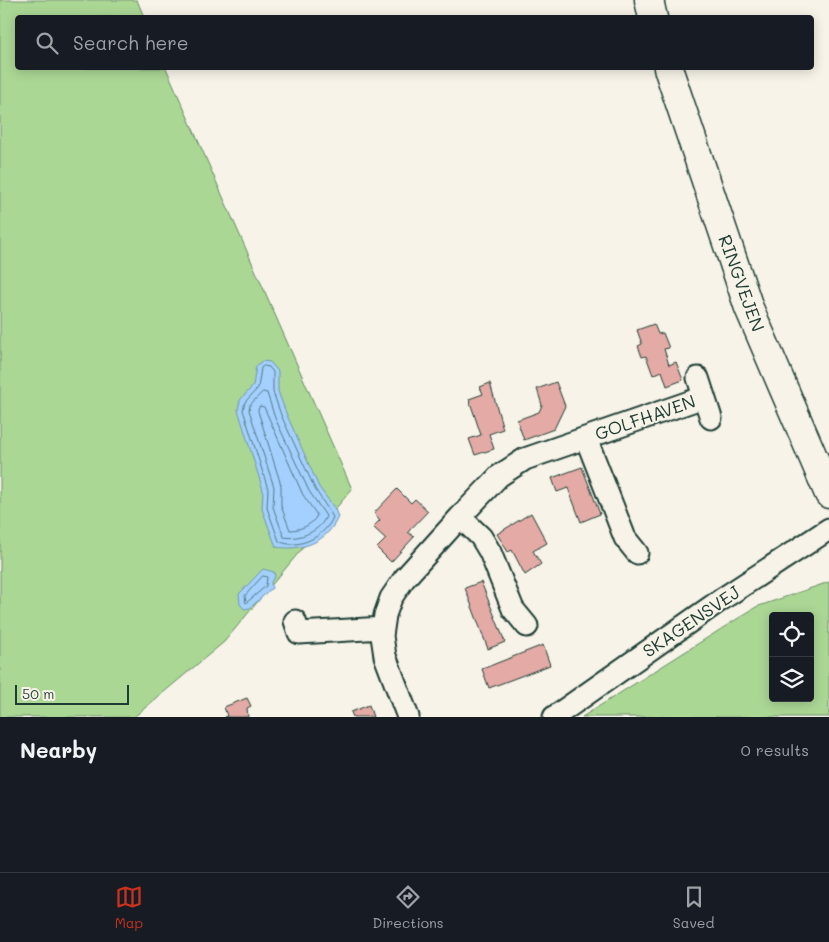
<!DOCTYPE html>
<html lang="en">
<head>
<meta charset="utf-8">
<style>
	body { margin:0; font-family:Mali,sans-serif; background:#20242c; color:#f1f3f6 }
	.controls { position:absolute; right:15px; bottom:15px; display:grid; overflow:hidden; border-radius:5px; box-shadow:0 2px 12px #0003 }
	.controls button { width:45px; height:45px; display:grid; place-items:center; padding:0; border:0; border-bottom:1px solid #363941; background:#171b24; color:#f1f3f6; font:25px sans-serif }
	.scale { position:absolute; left:15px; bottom:12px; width:114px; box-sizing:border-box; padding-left:5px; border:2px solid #1f3d34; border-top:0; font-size:14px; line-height:18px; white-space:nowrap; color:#1f3d34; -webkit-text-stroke:4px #f7f3e8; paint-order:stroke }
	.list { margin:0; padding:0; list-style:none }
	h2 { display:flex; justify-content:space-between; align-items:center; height:65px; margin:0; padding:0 20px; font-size:21px }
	h2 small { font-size:16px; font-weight:400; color:#9ea1a6 }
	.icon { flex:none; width:28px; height:28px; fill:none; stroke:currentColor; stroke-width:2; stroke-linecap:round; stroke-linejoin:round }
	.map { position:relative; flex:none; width:829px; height:717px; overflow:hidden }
	.search { position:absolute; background:#171b24; box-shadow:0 2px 12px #0003; left:15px; right:15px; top:15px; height:55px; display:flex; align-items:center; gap:12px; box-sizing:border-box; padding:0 18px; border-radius:5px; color:#9ea1a6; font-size:19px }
	.sheet { height:155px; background:#171b24 }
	nav { display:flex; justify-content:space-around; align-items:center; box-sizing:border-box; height:70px; border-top:1px solid #363941; background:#171b24; font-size:14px; color:#9ea1a6 }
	nav a { display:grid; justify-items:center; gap:2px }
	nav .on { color:#c8321e }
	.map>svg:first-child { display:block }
</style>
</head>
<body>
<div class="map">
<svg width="829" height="717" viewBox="0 0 829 717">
	<rect width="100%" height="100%" fill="#f7f3e8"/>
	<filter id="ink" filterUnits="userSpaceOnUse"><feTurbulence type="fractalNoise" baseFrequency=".02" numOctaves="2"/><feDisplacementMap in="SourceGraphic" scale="10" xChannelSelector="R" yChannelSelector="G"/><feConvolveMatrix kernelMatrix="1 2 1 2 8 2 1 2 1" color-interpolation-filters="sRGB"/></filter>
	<g filter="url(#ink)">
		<path fill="#abd795" stroke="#658a64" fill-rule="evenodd" d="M0,0h137l7,17 -126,1v50h148l186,421 -128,153 -90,75h-134z
			M829,582v135h-247l174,-110zM773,616h37v82h-37z"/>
		<path fill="#a3d0fe" stroke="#6e95ad" d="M262,361l8,1 8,9v20l8,22 33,74 16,22 3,8c-11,26 -37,34 -62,30l-14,-38 1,-19 -25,-80 2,-10 13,-14 3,-20z
			M263,569l11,3 1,4 -4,6 1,6 -22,20 -6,1 -4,-5 -1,-10z"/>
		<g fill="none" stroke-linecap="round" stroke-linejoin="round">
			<path stroke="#547885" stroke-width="1" d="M264,366l5,1 4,5v20l8,23 34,74 18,28c-7,19 -36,34 -54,24l-12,-33 1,-19 -25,-79 2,-8 13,-14 3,-20z
				M263,392l4,1 8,25 34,73 17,25c-5,15 -27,24 -42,21l-11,-30 1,-20 -25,-77 1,-5z
				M260,406l4,1 39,88 14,20c-4,10 -17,15 -27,15l-9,-24v-21l-23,-74z
				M263,576l4,1 -1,9 -20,17 -1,-7z"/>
		</g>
		<path fill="#e4aaa6" stroke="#1f3d34" d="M654,324l4,10 5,-1 6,15 -5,1 5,16 7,-3 7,18 -16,6 -5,-15 -9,4 -7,-19 -4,1 -4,-11 4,-2 -5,-14z
			M556,382l9,24 -11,23 -30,11 -7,-20 22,-8 3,-7 -5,-16z
			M490,383l13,46 -14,5 5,15 -19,6 -6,-16 12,-4 -12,-36 14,-5 -3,-7z
			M582,467l18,47 -19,8 -13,-34 -11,4 -5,-14z
			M397,489l14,14 4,-4 13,12 -20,21 6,5 -23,25 -14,-14 9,-9 -13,-12 7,-7 -6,-7z
			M531,513l16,30 -14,8 8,13 -16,11 -13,-25 -4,2 -11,-18z
			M481,582l24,60 -17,7 -23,-61z
			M543,645l7,20 -61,23 -7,-19z
			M247,698l4,8 -4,2 1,9h-23l2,-1 -3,-9z
			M369,705l4,12h-20l-2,-5z"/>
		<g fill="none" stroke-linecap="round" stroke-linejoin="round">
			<g stroke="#1f3d34" stroke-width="25">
				<path id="minor" d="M698,378l13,40
					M586,438l39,100 12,15
					M460,517l21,20 9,15 23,57 14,17
					M295,621l4,12 84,-5
					M408,717l-23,-61 -3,-20 3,-21 6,-17 13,-19 56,-62 39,-41 26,-17 179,-62
					M554,717l168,-118 107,-70"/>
			</g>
			<g stroke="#1f3d34" stroke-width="31">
				<path id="major" d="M649,0l4,18
					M668,68l81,240 80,186"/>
			</g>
			<use href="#minor" stroke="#f7f3e8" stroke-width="21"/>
			<use href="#major" stroke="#f7f3e8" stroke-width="28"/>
		</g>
	</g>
	<g text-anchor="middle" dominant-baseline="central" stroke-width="4" stroke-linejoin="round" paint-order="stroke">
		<g font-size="18" fill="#1f3d34" stroke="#f7f3e8">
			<text transform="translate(742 283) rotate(70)">RINGVEJEN</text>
			<text transform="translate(645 417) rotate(-19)">GOLFHAVEN</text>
			<text transform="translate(691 621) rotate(-34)">SKAGENSVEJ</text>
		</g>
	</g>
</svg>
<div class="controls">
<button><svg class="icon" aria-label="locate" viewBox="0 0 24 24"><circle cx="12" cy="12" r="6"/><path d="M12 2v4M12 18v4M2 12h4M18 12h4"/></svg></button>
<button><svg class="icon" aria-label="layers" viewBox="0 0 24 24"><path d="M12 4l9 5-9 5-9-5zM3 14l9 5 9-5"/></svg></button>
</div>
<div class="scale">50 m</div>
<div class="search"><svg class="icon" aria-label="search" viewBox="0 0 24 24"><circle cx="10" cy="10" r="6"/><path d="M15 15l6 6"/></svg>Search here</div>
</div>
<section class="sheet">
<h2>Nearby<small>0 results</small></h2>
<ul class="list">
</ul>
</section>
<nav>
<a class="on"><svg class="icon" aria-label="map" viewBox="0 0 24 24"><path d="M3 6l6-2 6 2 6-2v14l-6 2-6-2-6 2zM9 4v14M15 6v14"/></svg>Map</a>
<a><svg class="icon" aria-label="directions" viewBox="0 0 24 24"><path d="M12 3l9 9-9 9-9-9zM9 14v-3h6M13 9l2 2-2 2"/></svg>Directions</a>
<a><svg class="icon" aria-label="saved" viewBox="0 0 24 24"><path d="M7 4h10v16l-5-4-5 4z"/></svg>Saved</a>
</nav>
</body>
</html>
